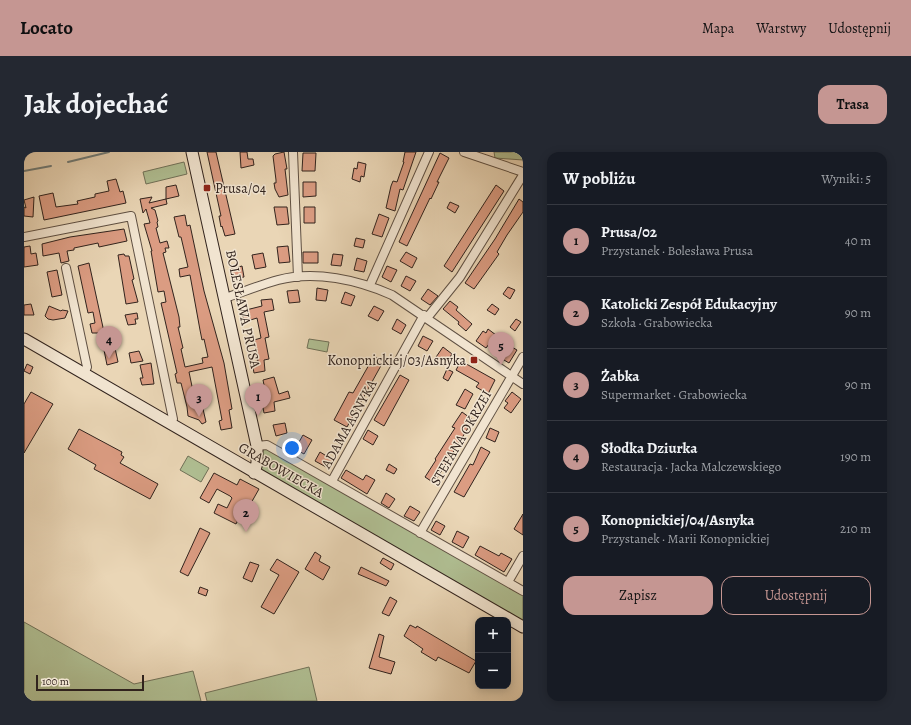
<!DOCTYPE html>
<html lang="pl">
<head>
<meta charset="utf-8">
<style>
	body { margin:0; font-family:Alegreya,serif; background:#242831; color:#f1f3f6 }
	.controls { position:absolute; right:12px; bottom:12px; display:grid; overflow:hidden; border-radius:8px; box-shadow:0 2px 10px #0003 }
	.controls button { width:36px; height:36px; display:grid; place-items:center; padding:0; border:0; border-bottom:1px solid #363941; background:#171b24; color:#f1f3f6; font:20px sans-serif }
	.scale { position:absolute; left:12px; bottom:10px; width:108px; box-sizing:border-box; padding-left:4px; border:2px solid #31231d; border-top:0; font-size:11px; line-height:14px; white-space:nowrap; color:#31231d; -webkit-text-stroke:3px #f1e4d0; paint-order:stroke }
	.you { position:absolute; left:268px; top:296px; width:14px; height:14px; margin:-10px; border:3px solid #fff; border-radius:50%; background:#1a73e8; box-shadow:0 0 0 6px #1a73e833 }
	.badge { display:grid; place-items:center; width:26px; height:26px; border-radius:50%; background:#c59692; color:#111; font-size:13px; font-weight:700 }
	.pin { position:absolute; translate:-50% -33px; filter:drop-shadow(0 1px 2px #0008) }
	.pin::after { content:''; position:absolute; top:21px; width:14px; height:12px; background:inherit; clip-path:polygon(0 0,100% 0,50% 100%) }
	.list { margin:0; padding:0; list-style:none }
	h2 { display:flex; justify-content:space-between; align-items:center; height:52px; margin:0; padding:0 16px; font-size:17px }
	h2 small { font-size:13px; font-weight:400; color:#9ea1a6 }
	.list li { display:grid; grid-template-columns:26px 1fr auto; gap:12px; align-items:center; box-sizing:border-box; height:72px; padding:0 16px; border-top:1px solid #363941 }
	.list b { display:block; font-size:15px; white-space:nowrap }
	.list p { margin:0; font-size:13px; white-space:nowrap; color:#9ea1a6 }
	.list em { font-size:13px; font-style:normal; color:#9ea1a6 }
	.actions { display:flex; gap:8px; padding:12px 16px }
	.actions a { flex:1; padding:9px 0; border:1px solid #c59692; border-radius:12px; text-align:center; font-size:14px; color:#c59692 }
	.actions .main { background:#c59692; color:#111 }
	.map { position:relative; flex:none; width:499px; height:549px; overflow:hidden; border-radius:12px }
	header { display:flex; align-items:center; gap:24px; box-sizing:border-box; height:56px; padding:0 20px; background:#c59692; color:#111 }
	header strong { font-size:19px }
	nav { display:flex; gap:22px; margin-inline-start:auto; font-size:14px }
	.intro { display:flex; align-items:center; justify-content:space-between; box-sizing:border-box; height:96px; padding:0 24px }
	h1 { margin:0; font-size:28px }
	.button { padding:10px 18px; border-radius:12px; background:#c59692; color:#111; font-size:14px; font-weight:700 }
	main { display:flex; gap:24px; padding:0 24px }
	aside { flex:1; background:#171b24; border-radius:12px; box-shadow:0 2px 10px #0003 }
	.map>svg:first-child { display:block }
</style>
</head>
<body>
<header>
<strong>Locato</strong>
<nav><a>Mapa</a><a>Warstwy</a><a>Udostępnij</a></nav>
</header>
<div class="intro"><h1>Jak dojechać</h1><a class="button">Trasa</a></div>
<main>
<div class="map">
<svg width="499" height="549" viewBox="0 0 499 549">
	<rect width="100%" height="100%" fill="#ead6b6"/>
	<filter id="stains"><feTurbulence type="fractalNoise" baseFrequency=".005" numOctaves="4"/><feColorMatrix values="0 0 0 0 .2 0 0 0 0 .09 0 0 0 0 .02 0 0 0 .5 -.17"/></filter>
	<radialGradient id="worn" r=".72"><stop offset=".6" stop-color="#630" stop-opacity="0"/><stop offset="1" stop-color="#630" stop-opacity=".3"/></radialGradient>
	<path fill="#b0bf93" stroke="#707158" d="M470,0h29v8l-28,-2z
		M160,10l3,12 -41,10 -3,-12z
		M285,187l20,3 -2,10 -20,-4z
		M243,293l256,146v36l-269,-154 3,-27z
		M164,304l21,12 -8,14 -21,-12z
		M0,470l110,62 59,-13 8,30h-177z
		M285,515l8,34h-110l-2,-8z"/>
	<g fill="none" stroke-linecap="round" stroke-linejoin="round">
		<path stroke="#707c79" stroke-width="2" d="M44,10l41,-10
			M0,19l27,-5"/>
	</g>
	<path fill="#db9c82" stroke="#31231d" d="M183,0h9l19,82 -10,2 -3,-10 -1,1 -2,-11h2z
		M216,0h7l1,7h5l1,6 -13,3z
		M260,0l3,17h-2l3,26 -9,2 -4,-8 -1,-6h2v-3l-3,-24 2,-2z
		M381,0h11l-13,38 -3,-1 -5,22 -9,-3 5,-22 2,-5 4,1 7,-20h-1z
		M279,1h13l-1,18h-13z
		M416,1l9,5 -12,24h2l-8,17 -1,-1 -23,48 -8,-4z
		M334,10l8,2 -2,13 -3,-1 -1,6 -8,-3 2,-11 3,1z
		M92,27l4,13 3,-1 3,12 -82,17 -5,-24 14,-3 3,14 22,-3 -1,-3 18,-4v-3l14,-3 -2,-10z
		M279,30h13v14l-13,1z
		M152,33l3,11 -13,3 1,5 -16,4 4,2 3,11 -1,1 1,5 -2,1 4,15 7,-2 2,7h-4l1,4 -3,1 16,64 1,10h-2l5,21 -2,1 4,18 18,-4 -1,-5 6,-1 -4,-18 -2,1 -2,-10 -10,-55 -10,2 -1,-8 9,-2 -7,-30h-2l-5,-20 11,-2 2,11 3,-1 14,66 20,72 8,46 -3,1 3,18 -11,2 -2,-9 3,-1 -10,-53 -23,5 5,24h2l2,11 5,2 3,13 -4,2 -3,-4 -11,-4 -1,-9 -6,-24h-4l-2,-9 2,-1 -16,-70 5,-1 -2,-11 -6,1 -7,-41h1l-8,-27 6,-1 -4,-14 -3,4 -3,-14 12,-2 -3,6 17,-4v-12z
		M472,33l8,6 -52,81 -8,-6z
		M10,45l-1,20 -9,-1v-9l2,1 -2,-8z
		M495,47l4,3v10l-16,23 -10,17 2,2 -25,35 -9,-6 30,-44z
		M426,50l9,4 -4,7 -8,-5z
		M250,55h13l2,17 -12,1z
		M280,55h11v16h-11z
		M355,62l10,4 -7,19 -10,-3z
		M100,77l3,12 -28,6 -1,-4 -24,5v2l-7,1 2,10 -8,2 -2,-10 -16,3 -1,-12 28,-7z
		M332,86l9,2 -2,8 -9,-2z
		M6,94l1,8 5,-1 2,12 -14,2v-20z
		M264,94l2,16 -11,1 -2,-16z
		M279,100h15v11h-15z
		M382,100l11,6 -5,10 -12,-7z
		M239,101l3,14 -11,2 -3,-14z
		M100,102l1,2h4l5,23 -2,1 6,22 -12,2 -8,-49z
		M309,102l10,1 -2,11 -10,-1z
		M333,106l10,3 -3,11 -10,-2z
		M65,111l15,69 -5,1h-7l-2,-9 5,-1 -2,-11 -5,1 -10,-47z
		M218,114l2,11 -11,2 -2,-10z
		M363,114l10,4 -6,12 -9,-5z
		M33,118l5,25 -10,2 -5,-25z
		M382,124l10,5 -6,10 -9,-5z
		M484,135l7,3 -5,9 -7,-5z
		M293,136l11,2 -2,11 -10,-1z
		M404,137l10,7 -8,9 -9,-6z
		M274,138l2,12 -11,1 -2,-12z
		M321,140l10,4 -4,10 -10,-3z
		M248,147l2,11 -10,2 5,25 -4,1 4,21 -5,1 1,11 -11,2 -2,-11 6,-1 -4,-21 7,-2 -4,-20 -13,4 -2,-11 20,-5 -1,-6z
		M426,149l8,6 -2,3 16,14 -6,7 -8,-7 1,-2 -16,-13z
		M7,152l3,11h-10v-10z
		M468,152l7,5 -4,6 -8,-5z
		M25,154l12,5 1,-1 6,1 -3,7 -12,2 -5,-1 -3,-3z
		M350,154l10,5 -6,10 -10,-5z
		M113,161l1,6h-3l1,5 -8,1 -3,-10z
		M373,167l9,6 -5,9 -9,-5z
		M492,167l5,3 -6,9 -5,-4z
		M464,177l8,6 -10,13 -10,-7 7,-10 3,2z
		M399,184l10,5 -6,10 -9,-5z
		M92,185l2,10 -3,1 3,14 -11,3 -5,-25z
		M481,194l3,2 2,-2 7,4 -8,13 -10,-6z
		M419,195l9,7 -8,12 -10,-6z
		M115,199l4,10 -12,2 -2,-10z
		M350,204l9,6 -36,65 -13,-7 15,-28 4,1z
		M437,209l34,19 -7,14 -12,-7 3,-4 -23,-13z
		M127,211l3,21 -12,1 -2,-7h3l-3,-13z
		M3,212l6,3 -3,7 -6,-3z
		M423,217l6,3 -5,9 -5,-3z
		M376,223l9,5 -25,46 -10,-6z
		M250,225l5,17 9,-3 2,7 -16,4 1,9 -11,2 -5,-26 5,-2 -1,-5z
		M441,237l8,5 -8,15 -9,-4z
		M7,240l22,12 -29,49v-49z
		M488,240l9,7 -10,14 -7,-5 4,-5 -3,-2z
		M438,260l11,8 -39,63 -9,-6 11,-17 -1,-1 20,-31 -3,-1z
		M261,271l2,10 -11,3 -3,-11z
		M466,276l9,4 -4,10 -9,-4z
		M55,277l43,23 -1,3 3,2 -4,6 38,21 -8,15 -56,-30 2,-4 -28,-16z
		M344,278l10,6 -5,9 -10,-6z
		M279,283l9,5 -8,14 -9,-5z
		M457,295l9,5 -26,45 -10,-5 16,-28 3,1z
		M296,300l13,8 -5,8 -13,-7z
		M365,312l8,5 -3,5 -8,-4z
		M322,318l17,10 3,-5 9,5 -8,14 -26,-16z
		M190,321l23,12 3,-6 19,10 -13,23 -3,-2 -7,14 -22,-11 4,-9 9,4 5,-10 -2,-2 -13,-7 -8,14 -9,-5z
		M362,341l9,6 -6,9 -8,-5z
		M386,354l10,6 -6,9 -10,-5z
		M499,362v21l-9,-6z
		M412,369l9,5 -5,9 -9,-5z
		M176,376l10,5 -22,43 -8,-4z
		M433,379l12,6 -6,11 -11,-6z
		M456,394l19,10 2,-3 11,6 -8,13 -29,-17z
		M291,400l6,4 -2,5 11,6 -7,13 -18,-11z
		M359,406l11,6 -3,6 -11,-7z
		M253,407l22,13 -25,42 -13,-7 18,-32 -9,-5z
		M226,410l9,3 -7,17 -9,-4z
		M337,415l28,14 -3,5 -28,-12z
		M176,435l8,3 -2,6 -8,-3z
		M366,445l7,4 -8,15 -7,-3z
		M386,473l6,3 1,-2 59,35 -7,12 -31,-16 -2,4 -15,-9 2,-3 -19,-13z
		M355,482l5,2 -5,21 16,5 -4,12 -22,-6z"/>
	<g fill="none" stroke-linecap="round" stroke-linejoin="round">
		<g stroke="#5f5043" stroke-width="10">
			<path id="street" d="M269,0l5,125
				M440,0l59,20
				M0,85l107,-21 42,203 -3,5
				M42,116l21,99 -3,7
				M346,133l59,-133
				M201,146c18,-6 35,-13 53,-18 37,-10 80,0 114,15l131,89
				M403,166l33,-41 63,-102
				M233,294l10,-1 256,146
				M308,329l92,-166
				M396,381l103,-176
				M484,430l15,-26"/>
		</g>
		<g stroke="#31231d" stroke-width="13">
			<path id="secondary" d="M168,0l65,294v17l-3,10
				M0,187l499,288"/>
		</g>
		<use href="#street" stroke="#f1e4d0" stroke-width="8"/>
		<use href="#secondary" stroke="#f1e4d0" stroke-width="11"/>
	</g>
	<g fill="#8f2418" stroke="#f1e4d0" stroke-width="1.5">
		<rect x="179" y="32" width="8" height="8" rx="2"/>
		<rect x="446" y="204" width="8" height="8" rx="2"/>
	</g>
	<g text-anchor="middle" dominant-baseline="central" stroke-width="3" stroke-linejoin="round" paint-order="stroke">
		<g font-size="14" fill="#31231d" stroke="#f1e4d0" text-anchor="start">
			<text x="191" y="36">Prusa/04</text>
			<text x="442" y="208" text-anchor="end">Konopnickiej/03/Asnyka</text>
		</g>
		<g font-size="14" fill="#31231d" stroke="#f1e4d0">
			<text transform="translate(219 157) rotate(78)">BOLESŁAWA PRUSA</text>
			<text transform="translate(325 272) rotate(-61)">ADAMA ASNYKA</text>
			<text transform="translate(437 286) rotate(-60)">STEFANA OKRZEI</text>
			<text transform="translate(257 318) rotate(30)">GRABOWIECKA</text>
		</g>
	</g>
	<rect width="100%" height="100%" filter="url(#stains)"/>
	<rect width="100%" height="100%" fill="url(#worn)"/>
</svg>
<div class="controls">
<button>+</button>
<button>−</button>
</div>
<div class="scale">100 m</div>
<div class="you"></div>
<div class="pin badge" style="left:234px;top:264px">1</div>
<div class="pin badge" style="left:222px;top:380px">2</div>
<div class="pin badge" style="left:175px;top:265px">3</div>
<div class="pin badge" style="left:85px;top:207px">4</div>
<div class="pin badge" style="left:477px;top:213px">5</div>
</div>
<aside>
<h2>W pobliżu<small>Wyniki: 5</small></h2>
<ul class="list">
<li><span class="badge">1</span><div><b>Prusa/02</b><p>Przystanek · Bolesława Prusa</p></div><em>40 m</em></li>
<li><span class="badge">2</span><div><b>Katolicki Zespół Edukacyjny</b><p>Szkoła · Grabowiecka</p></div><em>90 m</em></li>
<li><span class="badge">3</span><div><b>Żabka</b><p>Supermarket · Grabowiecka</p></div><em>90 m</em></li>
<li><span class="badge">4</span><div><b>Słodka Dziurka</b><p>Restauracja · Jacka Malczewskiego</p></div><em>190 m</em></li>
<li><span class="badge">5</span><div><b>Konopnickiej/04/Asnyka</b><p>Przystanek · Marii Konopnickiej</p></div><em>210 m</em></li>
</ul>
<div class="actions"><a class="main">Zapisz</a><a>Udostępnij</a></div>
</aside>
</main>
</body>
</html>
